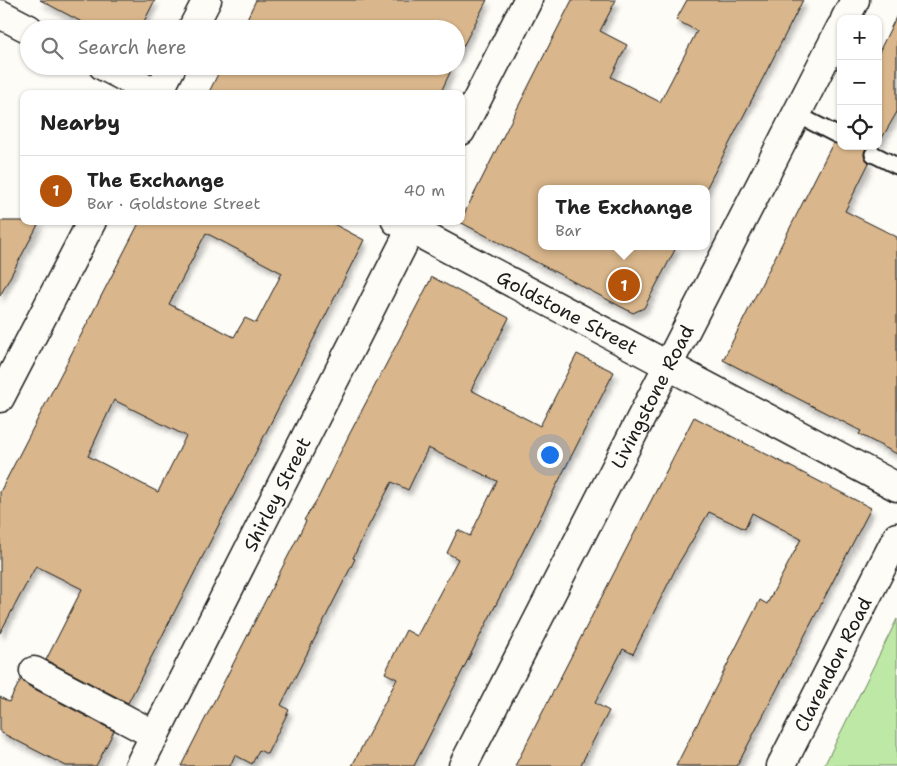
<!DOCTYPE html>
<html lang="en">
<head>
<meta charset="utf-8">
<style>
	body { margin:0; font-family:"Shantell Sans",sans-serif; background:#f6f6f6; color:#222 }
	.controls { position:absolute; right:15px; top:15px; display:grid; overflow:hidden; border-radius:10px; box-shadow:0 1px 4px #0004 }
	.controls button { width:45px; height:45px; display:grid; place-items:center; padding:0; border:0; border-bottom:1px solid #e0e0e0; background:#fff; color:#222; font:25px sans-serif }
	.you { position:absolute; left:549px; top:454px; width:18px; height:18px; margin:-12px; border:4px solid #fff; border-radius:50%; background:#1a73e8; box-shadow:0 0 0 8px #1a73e833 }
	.badge { display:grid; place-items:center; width:32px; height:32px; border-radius:50%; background:#b45309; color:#fff; font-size:16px; font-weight:700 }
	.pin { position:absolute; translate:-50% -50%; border:2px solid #fff; box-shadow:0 1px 5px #0006 }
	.popup { position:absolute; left:538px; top:185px; width:172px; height:65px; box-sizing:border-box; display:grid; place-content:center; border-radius:10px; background:#fff; filter:drop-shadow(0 1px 4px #0005); font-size:16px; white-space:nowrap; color:#767676 }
	.popup b { font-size:19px; color:#222 }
	.popup::after { content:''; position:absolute; left:50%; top:100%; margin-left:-10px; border:10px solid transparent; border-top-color:#fff }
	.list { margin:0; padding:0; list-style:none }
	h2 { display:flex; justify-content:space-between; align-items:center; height:65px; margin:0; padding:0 20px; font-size:21px }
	h2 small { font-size:16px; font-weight:400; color:#767676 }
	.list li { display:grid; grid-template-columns:32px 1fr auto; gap:15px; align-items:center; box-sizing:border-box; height:70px; padding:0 20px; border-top:1px solid #e0e0e0 }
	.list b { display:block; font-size:19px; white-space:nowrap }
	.list p { margin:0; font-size:16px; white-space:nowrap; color:#767676 }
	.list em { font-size:16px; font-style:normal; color:#767676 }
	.icon { flex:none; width:28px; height:28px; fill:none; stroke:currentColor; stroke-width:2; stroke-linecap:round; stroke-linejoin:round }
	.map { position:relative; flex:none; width:897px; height:766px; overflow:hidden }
	.search { position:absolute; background:#fff; box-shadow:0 1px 4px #0004; left:20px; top:20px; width:445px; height:55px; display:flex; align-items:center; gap:12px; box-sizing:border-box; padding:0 18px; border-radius:28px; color:#767676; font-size:19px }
	.panel { position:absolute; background:#fff; box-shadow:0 1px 4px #0004; left:20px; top:90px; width:445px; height:135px; border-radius:10px }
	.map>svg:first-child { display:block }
</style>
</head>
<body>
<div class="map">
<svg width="897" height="766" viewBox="0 0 897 766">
	<defs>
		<filter id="shadow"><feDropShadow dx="3" dy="5.5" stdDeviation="2.5" flood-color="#0004"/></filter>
	</defs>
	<rect width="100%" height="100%" fill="#fdfcf7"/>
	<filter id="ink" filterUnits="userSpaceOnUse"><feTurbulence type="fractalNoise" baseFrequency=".02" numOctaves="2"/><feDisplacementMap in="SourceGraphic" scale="10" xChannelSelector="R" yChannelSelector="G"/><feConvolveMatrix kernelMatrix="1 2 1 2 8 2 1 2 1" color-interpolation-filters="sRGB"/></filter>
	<g filter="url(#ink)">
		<path fill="#bee8a5" stroke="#6d8260" d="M897,619v147h-73z"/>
		<path fill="#d9b68b" stroke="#1c1c1c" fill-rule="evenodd" filter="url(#shadow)" d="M40,0h115l-15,29h-45z
			M256,0h231l-31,60v-31h-214z
			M572,0h44l-16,31 27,14 -16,32 49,25 37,-71 -21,-11 11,-20h116l-97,189h-164v57h135l-33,62 -11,5 -173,-91z
			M897,15v97l-19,33v-91z
			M222,66h231l-13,28h-232z
			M833,143h8v3h27l-4,9 5,8 -24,48 52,26v217l-38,-20 2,-3 -138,-71z
			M0,221h40l-40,75z
			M140,221h188l36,19 -236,463 -82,-43 36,-71 -46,-23 -36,67v-141zM206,233l76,40 -26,50 -11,-5 -11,19 -65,-33zM114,400l72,36 -28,56 -70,-36z
			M432,277l77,41 -38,72 69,36 37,-72 37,18 -200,394h-62l45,-87 -12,-6 21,-43 11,6 41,-77 -11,-6 11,-23 12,6 27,-55 -69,-33 -20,42 -16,-8 -23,43 -16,33 2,1 -74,146 8,5 -22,44 -8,-4 -7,14 -17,-9 -5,11h-49l125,-245 -2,-1 14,-22 31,-63z
			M694,417l177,91 -134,258h-61l84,-166 7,4 34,-65 -49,-26 -7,16 -36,-17 -32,54 -44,88 -10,-5 -28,54 14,8 -29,55h-65z
			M21,679l6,6 87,46 -18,35h-30l-66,-34v-35l9,5z"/>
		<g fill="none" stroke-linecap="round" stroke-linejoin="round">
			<g stroke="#1c1c1c" stroke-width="19">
				<path id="lane" d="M796,114l41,21
					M873,154l24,12"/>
			</g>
			<g stroke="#1c1c1c" stroke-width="31">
				<g id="street">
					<path d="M0,14l29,15"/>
					<path d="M845,19l10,-19"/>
					<path d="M192,29l15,-29"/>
					<path d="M103,66l54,28"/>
					<path d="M158,94l14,-28"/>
					<path d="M461,131l67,-131"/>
					<path id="s1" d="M396,221l501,266"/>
					<path d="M0,398l92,-177"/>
					<path d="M34,671l121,64"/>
					<path id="s2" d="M139,766l276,-545"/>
					<path id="s3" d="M463,766l378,-739"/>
					<path id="s4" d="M781,766l116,-229"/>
				</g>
			</g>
			<use href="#lane" stroke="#fdfcf7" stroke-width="15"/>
			<use href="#street" stroke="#fdfcf7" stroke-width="28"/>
		</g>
	</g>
	<g text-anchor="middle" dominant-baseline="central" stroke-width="4" stroke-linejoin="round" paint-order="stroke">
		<g font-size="19" fill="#1c1c1c" stroke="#fdfcf7">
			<text stroke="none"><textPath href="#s1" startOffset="194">Goldstone Street</textPath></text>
			<text stroke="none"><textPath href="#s3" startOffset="415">Livingstone Road</textPath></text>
			<text stroke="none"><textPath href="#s2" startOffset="305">Shirley Street</textPath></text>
			<text stroke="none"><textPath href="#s4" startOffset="114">Clarendon Road</textPath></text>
		</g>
	</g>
</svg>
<div class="controls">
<button>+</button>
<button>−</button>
<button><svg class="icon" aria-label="locate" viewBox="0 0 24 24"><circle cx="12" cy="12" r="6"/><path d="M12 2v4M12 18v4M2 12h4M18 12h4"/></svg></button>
</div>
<div class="you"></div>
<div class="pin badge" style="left:624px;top:285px">1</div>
<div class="popup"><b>The Exchange</b>Bar</div>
<div class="search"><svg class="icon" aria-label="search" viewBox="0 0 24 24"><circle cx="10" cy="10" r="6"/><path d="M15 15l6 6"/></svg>Search here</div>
<section class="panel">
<h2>Nearby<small></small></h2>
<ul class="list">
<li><span class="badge">1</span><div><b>The Exchange</b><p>Bar · Goldstone Street</p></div><em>40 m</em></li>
</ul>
</section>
</div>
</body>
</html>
